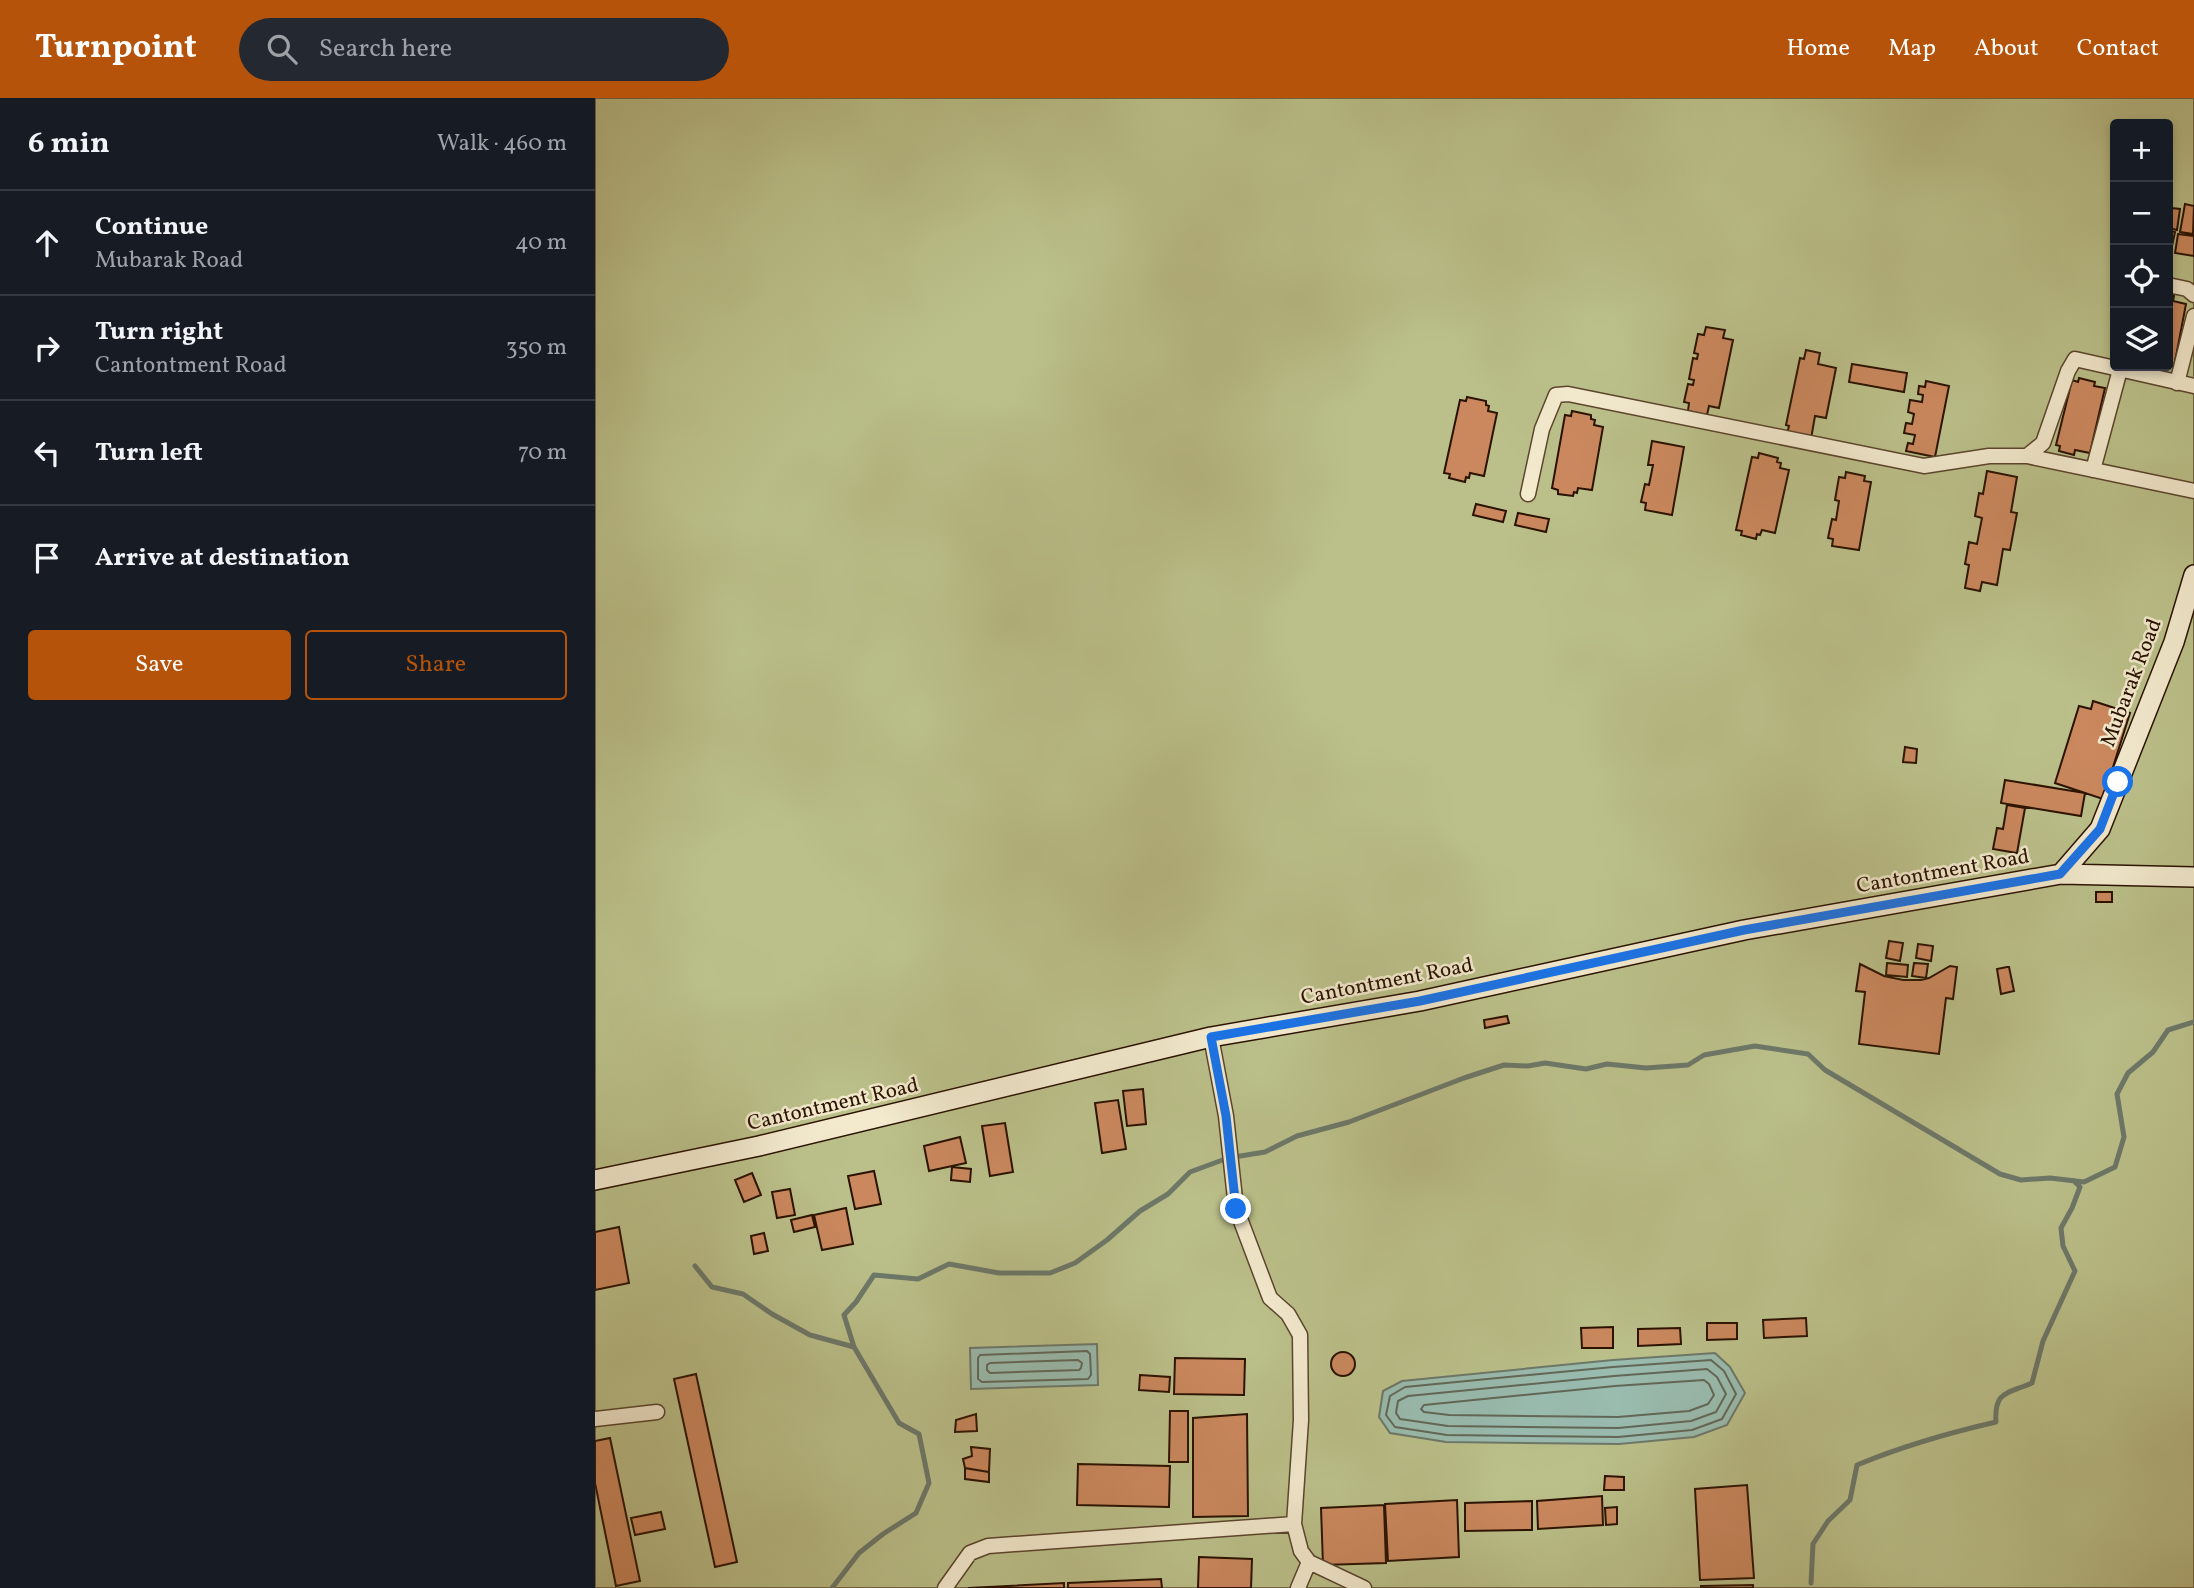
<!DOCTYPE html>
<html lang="en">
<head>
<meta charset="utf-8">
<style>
	body { margin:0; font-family:Vollkorn,serif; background:#242831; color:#f1f3f6 }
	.controls { position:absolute; right:21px; top:21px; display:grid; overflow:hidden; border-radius:7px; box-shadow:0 4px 10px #0003 }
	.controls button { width:63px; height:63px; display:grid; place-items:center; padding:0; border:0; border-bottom:2px solid #363941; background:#171b24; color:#f1f3f6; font:35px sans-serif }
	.stop { position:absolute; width:21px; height:21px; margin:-16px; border:5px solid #1a73e8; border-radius:50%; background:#fff }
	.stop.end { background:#1a73e8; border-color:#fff; box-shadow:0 2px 7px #0008 }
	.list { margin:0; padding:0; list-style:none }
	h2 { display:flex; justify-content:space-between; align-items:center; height:91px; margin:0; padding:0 28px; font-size:30px }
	h2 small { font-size:23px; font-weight:400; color:#9ea1a6 }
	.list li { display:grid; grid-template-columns:46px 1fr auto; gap:21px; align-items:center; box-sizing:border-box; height:105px; padding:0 28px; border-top:2px solid #363941 }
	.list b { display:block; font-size:26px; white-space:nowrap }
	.list p { margin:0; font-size:23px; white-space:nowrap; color:#9ea1a6 }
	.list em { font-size:23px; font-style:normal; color:#9ea1a6 }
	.actions { display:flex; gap:14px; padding:21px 28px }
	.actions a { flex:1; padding:16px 0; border:2px solid #b45309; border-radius:7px; text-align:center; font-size:24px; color:#b45309 }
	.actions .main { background:#b45309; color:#fff }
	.icon { flex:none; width:38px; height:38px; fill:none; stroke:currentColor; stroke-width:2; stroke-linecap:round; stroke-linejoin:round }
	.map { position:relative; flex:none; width:1599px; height:1490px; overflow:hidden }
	header { display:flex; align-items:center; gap:42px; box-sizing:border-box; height:98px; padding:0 35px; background:#b45309; color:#fff }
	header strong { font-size:33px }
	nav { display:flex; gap:38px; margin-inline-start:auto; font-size:24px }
	.search { width:490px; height:63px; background:#242831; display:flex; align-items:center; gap:18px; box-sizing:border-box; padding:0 24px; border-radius:38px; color:#9ea1a6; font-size:26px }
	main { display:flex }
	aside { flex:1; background:#171b24 }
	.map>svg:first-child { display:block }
</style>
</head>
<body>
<header>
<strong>Turnpoint</strong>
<div class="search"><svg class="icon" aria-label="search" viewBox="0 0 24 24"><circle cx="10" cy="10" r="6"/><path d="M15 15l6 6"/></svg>Search here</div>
<nav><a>Home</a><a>Map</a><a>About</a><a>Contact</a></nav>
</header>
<main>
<aside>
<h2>6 min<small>Walk · 460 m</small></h2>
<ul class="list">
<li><svg class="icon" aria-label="ahead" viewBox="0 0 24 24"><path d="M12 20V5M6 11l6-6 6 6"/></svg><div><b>Continue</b><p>Mubarak Road</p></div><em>40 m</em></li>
<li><svg class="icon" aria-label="right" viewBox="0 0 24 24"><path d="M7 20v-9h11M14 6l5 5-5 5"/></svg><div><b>Turn right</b><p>Cantontment Road</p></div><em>350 m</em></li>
<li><svg class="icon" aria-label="left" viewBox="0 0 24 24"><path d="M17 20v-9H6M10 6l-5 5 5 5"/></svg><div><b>Turn left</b></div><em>70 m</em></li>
<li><svg class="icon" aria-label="arrive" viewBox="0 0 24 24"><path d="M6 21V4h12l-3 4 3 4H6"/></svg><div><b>Arrive at destination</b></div></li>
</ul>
<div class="actions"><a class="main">Save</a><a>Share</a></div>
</aside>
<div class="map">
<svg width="1599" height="1490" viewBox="0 0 1599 1490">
	<rect width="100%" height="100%" fill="#eddeb3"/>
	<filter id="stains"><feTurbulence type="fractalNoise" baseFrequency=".00286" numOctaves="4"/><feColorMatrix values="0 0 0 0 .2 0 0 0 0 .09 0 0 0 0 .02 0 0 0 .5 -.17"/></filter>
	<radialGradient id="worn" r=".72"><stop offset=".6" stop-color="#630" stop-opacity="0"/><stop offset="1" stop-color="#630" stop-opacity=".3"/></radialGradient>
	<path fill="#bbc08a" stroke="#726945" stroke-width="2" fill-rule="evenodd" d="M0,0h1599v1490h-1599zM1520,26h53v242h-53z"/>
	<path fill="#99bcaf" stroke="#6d7869" stroke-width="2" d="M502,1246l1,41 -127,4 -1,-41z
		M1120,1255l15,14 15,26 -18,32 -33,12 -75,7 -173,-2 -56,-9 -11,-16 4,-26 19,-10 211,-21z"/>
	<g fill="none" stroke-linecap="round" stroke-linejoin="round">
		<path stroke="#626758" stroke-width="2" d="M492,1253l3,3 1,21 -3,4 -106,3 -4,-3v-21l2,-3z
			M483,1262l4,3 -1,5 -2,2 -89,3 -3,-3v-5l3,-2z
			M1116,1262l13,11 12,23 -14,25 -30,11 -74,7 -171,-2 -52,-8 -9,-12 4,-19 15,-9 208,-20z
			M1112,1271l10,8 9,17 -10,18 -25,9 -73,7 -170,-2 -48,-7 -4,-6 2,-12 10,-5 206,-20z
			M1109,1282l5,4 5,11 -6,9 -19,7 -71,6 -169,-2 -25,-3 -3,-3 3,-4 191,-19z"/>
		<path stroke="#6d7869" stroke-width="5" d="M100,1168l17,21 31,7 29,20 38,21 44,12 45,76 20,11 10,49 -13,30 -33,21 -24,19 -27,35
			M259,1249l-10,-32 12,-13 18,-27 44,4 31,-15 50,9h51l25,-10 32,-23 33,-29 28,-17 22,-22 38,-14 37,-6 32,-16 52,-14 115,-44 40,-13 24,1 17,-3 41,6 21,-5 39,4 42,-3 16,-10 51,-9 53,8 17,16 175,104 21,6 29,-2 34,4 31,-15 9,-30 -7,-43 11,-21 25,-21 15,-22 26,-8
			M1216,1485l2,-39 15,-23 22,-21 7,-35c46,-19 91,-32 139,-43 -2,-31 11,-28 36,-39l11,-42 32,-70 -12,-25 -2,-18 11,-20 8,-21 -6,-6"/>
	</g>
	<path fill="#cb885e" stroke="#2a1200" stroke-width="2" d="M1590,106l9,2 -1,28 -13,-2z
		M1576,110l9,1 -3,21 -9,-2z
		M1573,133l7,1 -4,19h-3z
		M1583,136l16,2v20l-19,-3z
		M1573,196l6,2 -1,5 13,3 -12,63 -6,-2z
		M1111,229l19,3 -2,8 10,2 -14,68 -10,-2 -2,9 -19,-4 1,-8 -5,-1 4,-18 5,1 1,-5 -5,-1 4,-21 4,1 1,-5 -4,-1 4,-19 6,1z
		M1211,252l14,3 -2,11 18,4 -10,50 -11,-2 -4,23 -24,-5 2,-8 -3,-1 14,-67 4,1z
		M1257,266l55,9 -3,19 -55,-10z
		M1484,280l16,4 -1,4 11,2 -15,65 -15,-3 -1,5 -15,-4 1,-5 -4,-1 16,-65 6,2z
		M1331,283l23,5 -14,71 -29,-6 2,-8 5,1 2,-9 -11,-2 2,-10 6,1 2,-10 -6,-2 2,-12 12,2 1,-7 -5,-1 1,-8 6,1z
		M872,299l19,4v4l3,1 -1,5 9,2 -13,63 -14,-3 -1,5 -3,-1 -1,5 -16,-4 1,-4 -6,-1 16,-73 6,1z
		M977,313l19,4v4l4,1 -1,5 9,2 -11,63 -14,-2 -1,5 -3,-1 -1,4 -15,-2v-4l-6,-2 13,-73 6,1z
		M1057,343l32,6 -12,68 -27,-5 1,-7 -5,-1 4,-18 4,1 4,-20h-5z
		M1164,355l19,5 -1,4 4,1 -1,5 9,2 -14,63 -13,-3 -2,5 -3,-1 -1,5 -15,-4 1,-4 -6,-1 16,-73 6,1z
		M1392,373l30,6 -6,35 6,1 -7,37 -7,-1 -6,36 -15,-3 -2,9 -15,-3 4,-23 -4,-1 4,-22 8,2 5,-26 -7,-2 4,-23 4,1z
		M1251,374l19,4 -1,5 7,1 -12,68 -27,-4 1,-7 -5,-1 4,-19 4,1 3,-19 -4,-1 4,-23 6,1z
		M881,406l30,7 -3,11 -30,-7z
		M923,415l31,6 -3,13 -31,-7z
		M1498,603l37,12 -27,86 -48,-16 24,-77 12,3z
		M1310,649l12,2 -1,14 -13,-1z
		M1410,682l80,13 -4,23 -80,-13z
		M1412,707l18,3 -8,45 -24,-4 4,-21 6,1z
		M1501,794h16v10h-16z
		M1294,843l14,2 -3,18 -14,-3z
		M1323,846l15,2 -2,15 -15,-3z
		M1292,865l21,2 -1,12 -21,-2z
		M1319,865l14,1 -2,14 -14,-2z
		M1265,866l24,12 19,4h18l8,-2 21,-12 7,1 -4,32 -7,-1 -7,56 -80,-10 6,-52 -9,-1z
		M1412,869h2l5,24 -13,3 -4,-25z
		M912,918l2,7 -24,5 -1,-8z
		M548,991l3,35 -19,2 -4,-35z
		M523,1002l8,49 -24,4 -7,-50z
		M410,1025l8,49 -23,4 -8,-50z
		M365,1039l6,26 -37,8 -5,-25z
		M357,1069l19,2 -1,13 -19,-2z
		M279,1073l7,33 -26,5 -7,-33z
		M157,1075l9,22 -17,7 -9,-22z
		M195,1091l5,26 -18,3 -5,-26z
		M251,1110l7,36 -31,6 -8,-35z
		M217,1117l3,12 -21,5 -3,-12z
		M24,1129l10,56 -34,7v-58z
		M169,1135l4,18 -14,3 -3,-18z
		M1211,1220l1,18 -43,2 -1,-18z
		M1112,1225h30v16l-30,1z
		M1018,1229v21h-31l-1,-20z
		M1085,1230l1,16 -43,2v-17z
		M736 1266a12 12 0 1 1 24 0a12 12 0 1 1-24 0Z
		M580,1260l70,1 -1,36 -70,-1z
		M101,1276l41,188 -22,5 -41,-188z
		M545,1277l30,2 -1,15 -30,-2z
		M575,1313h18v51h-19z
		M381,1316l1,17 -22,1 1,-12z
		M652,1316l1,102 -55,1v-99z
		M15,1340l30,143 -24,5 -21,-103v-42z
		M376,1349l19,2 -1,23 -24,-4 -2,-9 9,-3z
		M483,1366l92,2 -1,41 -92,-2z
		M370,1370l24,4v10l-24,-3z
		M1010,1378l19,1v13h-20z
		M1152,1387l7,93 -54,2 -5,-91z
		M1007,1398l1,29 -65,4 -1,-28z
		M862,1402l2,57 -71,4 -3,-57z
		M937,1403v29l-67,1v-28z
		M789,1407l2,58 -63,2 -2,-57z
		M1022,1409v17l-11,1 -1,-17z
		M66,1414l4,17 -30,6 -4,-17z
		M604,1459l53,2 -1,29h-53z
		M566,1481l1,9h-94v-5z
		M469,1485v5h-96z
		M1158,1487v3h-52v-2z"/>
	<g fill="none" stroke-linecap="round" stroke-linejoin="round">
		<g stroke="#5b452d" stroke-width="17">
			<path id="street" d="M1573,187l19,4 7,6
				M1582,285l17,-67
				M1432,358l16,-13 25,-72 7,-12 119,27
				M1498,372l28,-104
				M933,396l14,-65 14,-34 12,-1 356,72 65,-10h38l167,35
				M616,939l15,79 10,92 34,90 18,16 12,21 1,85 -7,104 7,27 8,11 55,26
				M0,1321l62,-7
				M350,1490l25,-35 18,-7 306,-22
				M703,1490l11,-26"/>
		</g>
		<g stroke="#2a1200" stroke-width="22">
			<path id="secondary" d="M1466,776l39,-45 74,-187 20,-67
				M0,1082l164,-34 452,-109 209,-36 324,-71 317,-56 133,3"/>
		</g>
		<use href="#street" stroke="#f3eace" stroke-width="14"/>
		<use href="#secondary" stroke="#f3eace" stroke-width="19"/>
	</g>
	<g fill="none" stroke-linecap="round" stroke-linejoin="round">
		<path stroke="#1a73e8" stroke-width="9" d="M641,1111l-10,-93 -15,-79 209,-36 324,-71 316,-56 40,-45 18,-47"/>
	</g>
	<g text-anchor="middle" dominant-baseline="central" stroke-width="5" stroke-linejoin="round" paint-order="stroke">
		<g font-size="21" fill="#2a1200" stroke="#f3eace">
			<text transform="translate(1537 585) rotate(-69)">Mubarak Road</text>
			<text transform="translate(1348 774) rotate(-10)">Cantontment Road</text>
			<text transform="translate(792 884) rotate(-11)">Cantontment Road</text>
			<text transform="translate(238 1007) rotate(-13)">Cantontment Road</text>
		</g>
	</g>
	<rect width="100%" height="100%" filter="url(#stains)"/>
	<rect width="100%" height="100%" fill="url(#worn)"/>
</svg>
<div class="controls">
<button>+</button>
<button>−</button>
<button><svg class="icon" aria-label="locate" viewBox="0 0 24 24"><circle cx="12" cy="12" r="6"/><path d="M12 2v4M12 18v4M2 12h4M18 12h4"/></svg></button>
<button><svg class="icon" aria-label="layers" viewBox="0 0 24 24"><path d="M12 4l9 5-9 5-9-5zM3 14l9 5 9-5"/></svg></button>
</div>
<div class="stop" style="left:1523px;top:684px"></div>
<div class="stop end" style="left:641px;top:1111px"></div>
</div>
</main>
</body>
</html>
